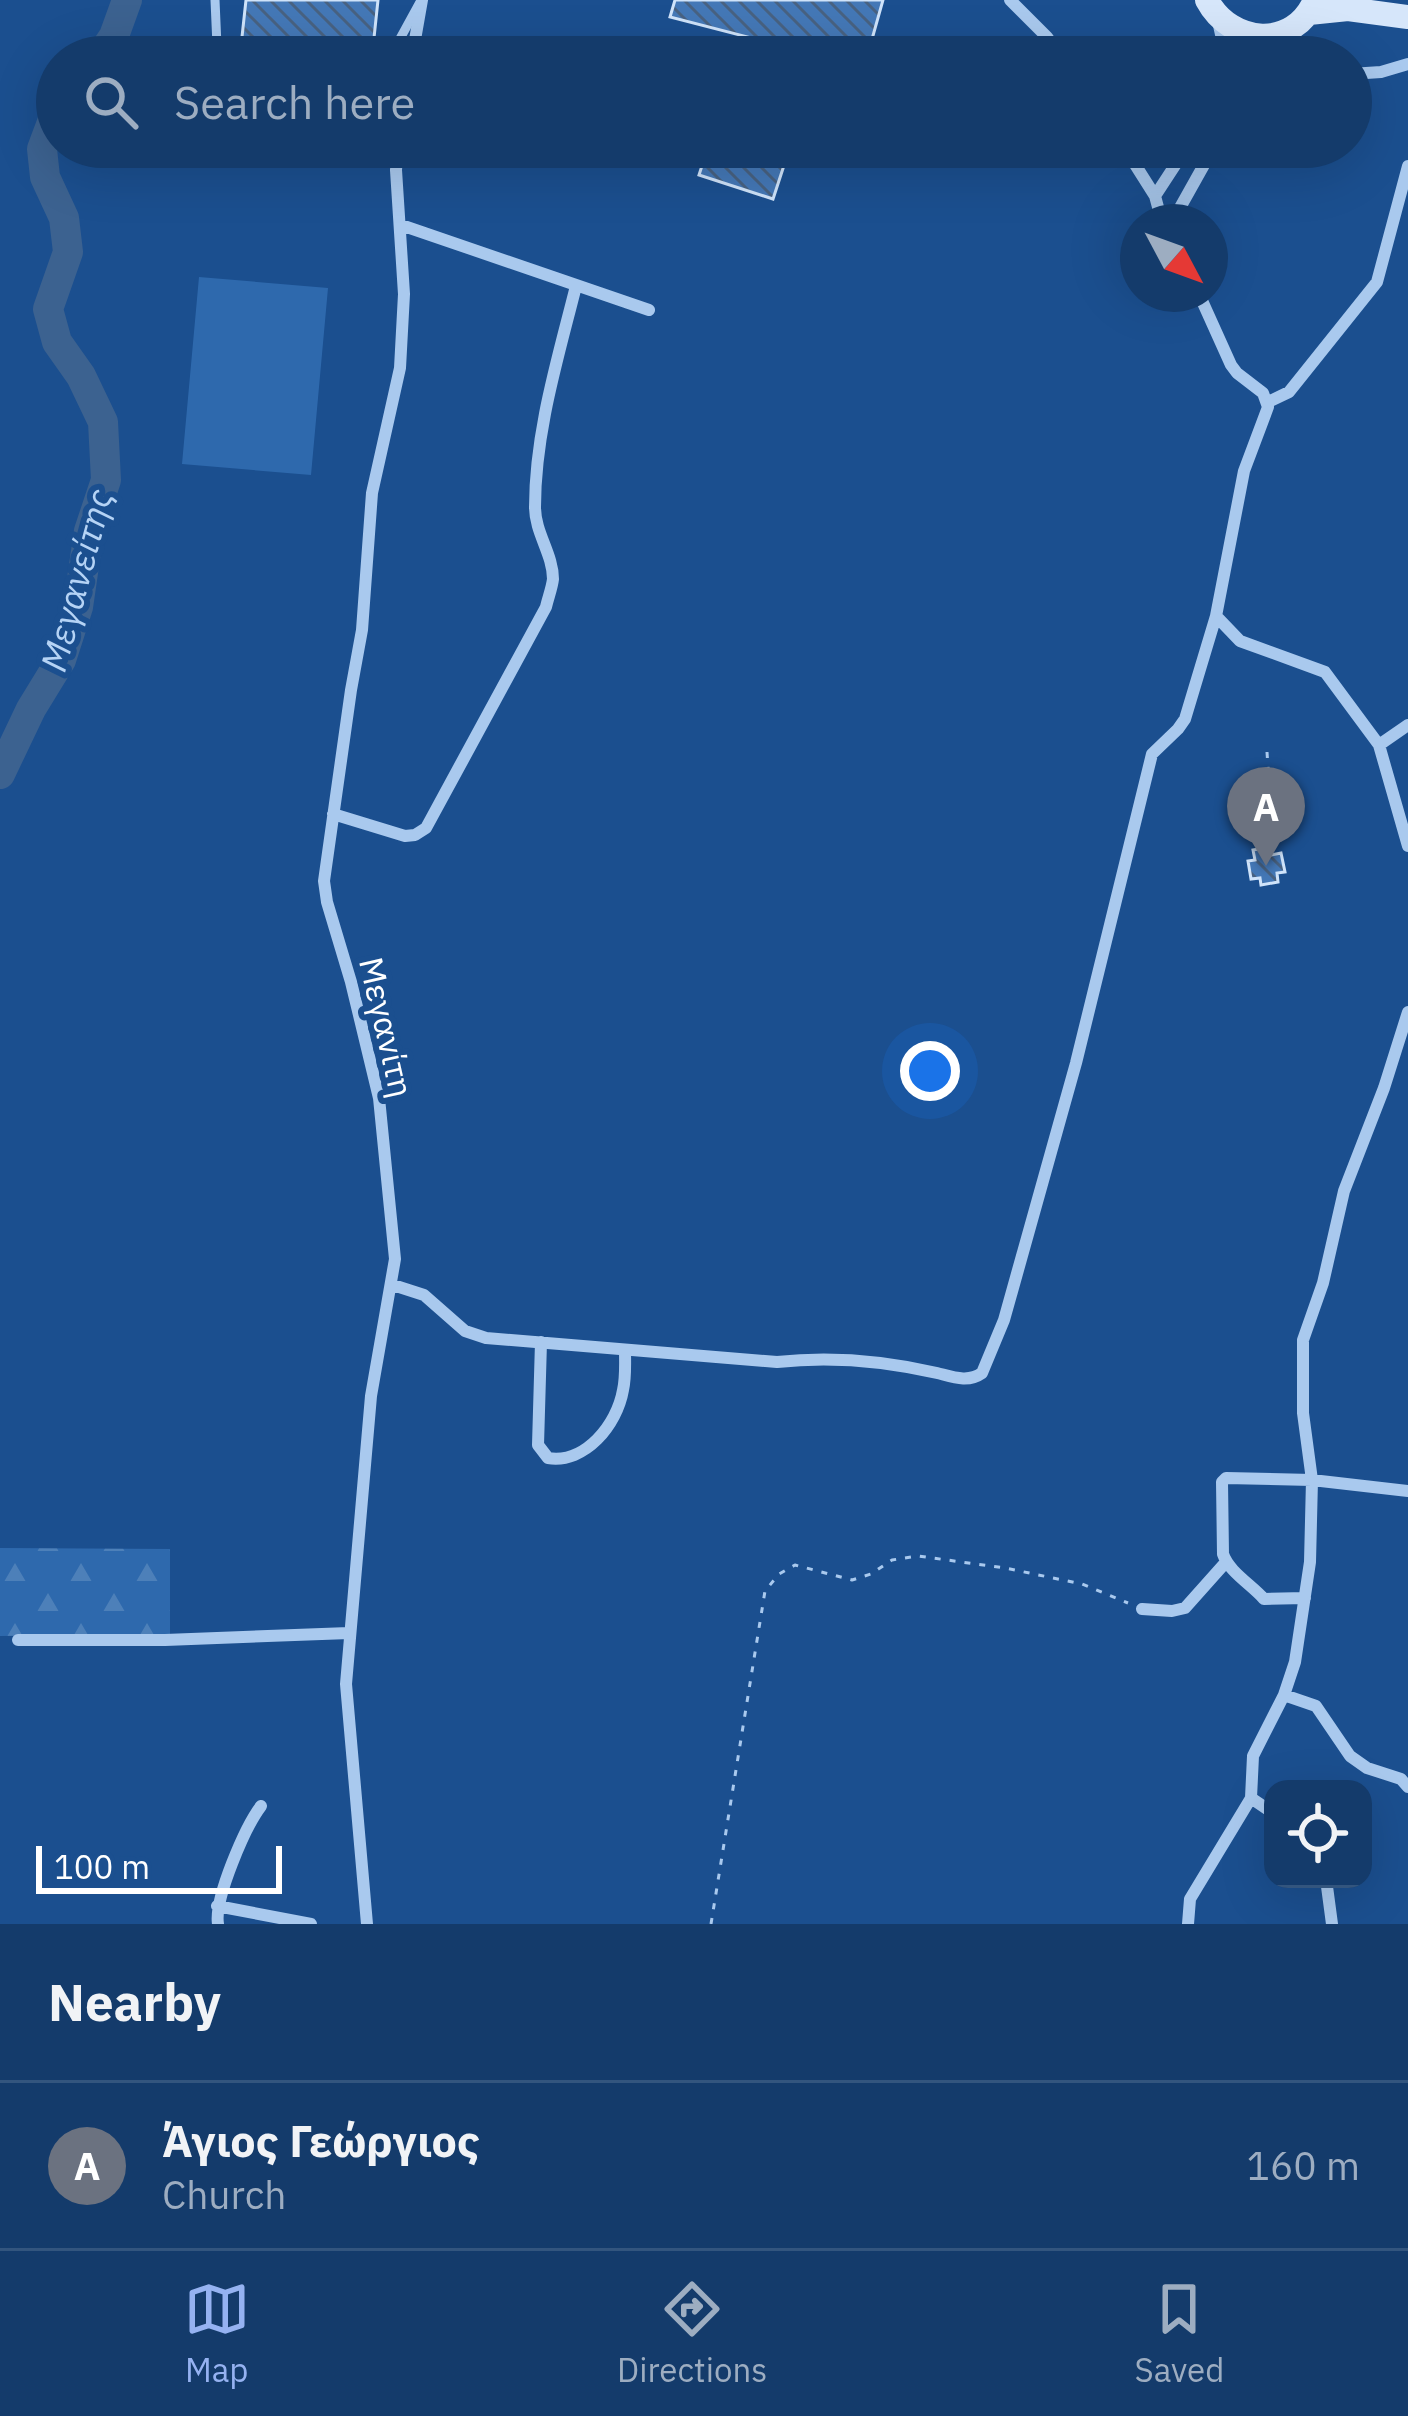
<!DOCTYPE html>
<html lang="en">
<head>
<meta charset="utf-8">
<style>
	body { margin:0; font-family:"IBM Plex Sans",sans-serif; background:#1d4271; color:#f1f3f6 }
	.controls { position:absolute; right:36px; bottom:36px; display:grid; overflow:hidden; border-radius:24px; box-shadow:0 12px 48px #0002 }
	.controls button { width:108px; height:108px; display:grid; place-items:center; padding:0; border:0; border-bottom:3px solid #33557e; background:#143b6b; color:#f1f3f6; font:60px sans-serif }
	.compass { position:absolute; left:1120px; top:204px; width:108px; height:108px; border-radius:50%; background:#143b6b; box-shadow:0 12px 48px #0002; rotate:131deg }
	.scale { position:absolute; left:36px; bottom:30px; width:246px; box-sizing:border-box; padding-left:12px; border:6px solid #fff; border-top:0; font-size:33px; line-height:42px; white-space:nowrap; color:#fff; -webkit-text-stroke:9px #1b4f8f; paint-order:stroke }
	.you { position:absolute; left:930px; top:1071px; width:42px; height:42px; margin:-30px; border:9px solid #fff; border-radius:50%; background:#1a73e8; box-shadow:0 0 0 18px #1a73e833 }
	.badge { display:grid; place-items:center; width:78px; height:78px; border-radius:50%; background:#95b2f1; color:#fff; font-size:39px; font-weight:700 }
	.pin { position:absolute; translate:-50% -99px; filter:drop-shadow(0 3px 6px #0008) }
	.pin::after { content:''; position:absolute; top:63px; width:42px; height:36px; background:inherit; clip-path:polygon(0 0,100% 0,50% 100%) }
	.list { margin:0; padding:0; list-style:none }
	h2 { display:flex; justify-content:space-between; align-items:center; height:156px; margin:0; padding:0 48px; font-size:51px }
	h2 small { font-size:39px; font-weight:400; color:#9dadc1 }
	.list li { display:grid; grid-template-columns:78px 1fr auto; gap:36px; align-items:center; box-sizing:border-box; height:168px; padding:0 48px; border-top:3px solid #33557e }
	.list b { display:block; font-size:45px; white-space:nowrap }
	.list p { margin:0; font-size:39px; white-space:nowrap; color:#9dadc1 }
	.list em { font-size:39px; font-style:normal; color:#9dadc1 }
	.icon { flex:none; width:66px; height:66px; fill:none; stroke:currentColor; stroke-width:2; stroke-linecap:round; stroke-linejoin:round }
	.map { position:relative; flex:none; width:1408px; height:1924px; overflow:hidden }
	.search { position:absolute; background:#143b6b; box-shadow:0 12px 48px #0002; left:36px; right:36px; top:36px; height:132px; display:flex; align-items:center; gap:30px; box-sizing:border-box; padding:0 42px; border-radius:66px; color:#9dadc1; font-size:45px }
	.sheet { height:324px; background:#143b6b }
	nav { display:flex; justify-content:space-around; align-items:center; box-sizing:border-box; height:168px; border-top:3px solid #33557e; background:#143b6b; font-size:33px; color:#9dadc1 }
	nav a { display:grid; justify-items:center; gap:6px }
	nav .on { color:#95b2f1 }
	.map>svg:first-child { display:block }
</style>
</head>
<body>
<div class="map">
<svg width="1408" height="1924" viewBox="0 0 1408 1924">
	<defs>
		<pattern id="forest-firs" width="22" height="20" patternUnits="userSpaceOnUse" patternTransform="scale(3)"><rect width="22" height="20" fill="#2e69ad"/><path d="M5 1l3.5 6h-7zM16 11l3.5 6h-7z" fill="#4d80b9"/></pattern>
		<pattern id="building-back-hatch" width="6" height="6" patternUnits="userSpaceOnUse" patternTransform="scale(3)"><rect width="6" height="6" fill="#4478b7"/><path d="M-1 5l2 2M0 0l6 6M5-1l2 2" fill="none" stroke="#486282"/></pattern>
	</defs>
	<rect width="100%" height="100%" fill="#1b4f8f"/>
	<path fill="url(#forest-firs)" d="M0,1548l170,1v85l-170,2z"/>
	<path fill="#2e69ad" d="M199,277l129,11 -17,187 -129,-11z"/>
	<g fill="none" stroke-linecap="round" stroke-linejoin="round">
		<path stroke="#3c6290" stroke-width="30" d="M100,57l14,-21 13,-36
			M0,774l31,-65 30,-49 17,-53 11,-76 17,-51 -3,-58 -22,-46 -24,-34 -9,-33 20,-57 -4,-34 -19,-41 -3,-28 15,-40"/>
	</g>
	<path fill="url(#building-back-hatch)" stroke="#cfe3fa" stroke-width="3" d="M246,0h132l-6,57h-32l-99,-11z
		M675,0h208l-16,57h-71l2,-7 -128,-33z
		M641,147h67l-6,19z
		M708,147h82l-17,52 -74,-24z
		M1269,847l2,8 10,-2 4,19 -8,1 1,9 -17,3 -1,-7 -9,1 -3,-18 7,-1 -2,-10z"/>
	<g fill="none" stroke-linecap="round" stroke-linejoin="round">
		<path stroke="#a9c9ee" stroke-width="3" stroke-dasharray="6 9" stroke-linecap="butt" d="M1267,752l5,78
			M711,1924l54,-333 14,-17 16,-9 57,15 19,-6 21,-14 26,-4 87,12 77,16 46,19"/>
		<path stroke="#a9c9ee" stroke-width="9" d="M215,0l2,46 9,11
			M390,57l29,-53"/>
		<path stroke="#a9c9ee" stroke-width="12" d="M1010,0l37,37 14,20
			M1218,21l8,36
			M412,57l10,-57
			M1246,57l16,-21
			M1351,74l30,-2 27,-8
			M1124,147l31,49 7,26
			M1155,196l32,-49
			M1172,222l42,-75
			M401,225l248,85
			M1268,402l21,-10 88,-110 31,-116
			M1216,616l24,25 85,31 54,73
			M1408,725l-29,20 29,101
			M333,814l72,22 10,-1 11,-7 120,-221c2,-9 6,-19 7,-28 0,-25 -18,-46 -18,-72 0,-75 23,-149 41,-221
			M393,1285l31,10 41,36 21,7 291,24c54,-6 108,-1 160,11 16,4 31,10 45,0l22,-53 72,-257 76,-309 26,-25 7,-10 31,-103 28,-145 24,-64 -5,-14 -26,-20 -6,-8 -32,-71
			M541,1342l-3,103 10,13c37,6 69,-33 75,-68 3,-13 2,-27 2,-40
			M1305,1598l-41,1c-12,-14 -35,-27 -41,-45l-1,-72 4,-4 86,2 96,11
			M1142,1609l30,2 13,-3 41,-46
			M18,1640h147l184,-7
			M1284,1695l32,11 34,50 17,12 34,11 7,8
			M1273,1813l-22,-15 2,-42 31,-61 11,-33 15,-100 2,-82 -9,-67v-73l20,-57 21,-92 40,-103 24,-76
			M1326,1879l6,45
			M217,1906l94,18
			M218,1924c-4,-25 27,-97 43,-118
			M367,1924l-21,-240 25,-288 24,-137 -16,-161 -28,-116 -24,-80 -3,-21 27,-191 11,-60 10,-137 28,-125 4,-74 -8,-124 2,-23
			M1188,1924l2,-25 61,-101"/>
		<path stroke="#d6e6fa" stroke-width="24" d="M1207,0c24,45 87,50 108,0
			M1309,13l39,-4 60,8"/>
	</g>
	<g text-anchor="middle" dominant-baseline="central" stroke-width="12" stroke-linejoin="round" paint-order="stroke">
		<g font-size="33" fill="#fff" stroke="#1b4f8f">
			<text transform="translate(387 1027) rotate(77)">Μεγανίτη</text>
		</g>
		<g font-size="36" font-style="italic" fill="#b5d3f5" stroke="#1b4f8f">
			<text transform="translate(76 580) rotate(-75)">Μεγανείτης</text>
		</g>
	</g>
</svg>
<div class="controls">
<button><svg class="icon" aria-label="locate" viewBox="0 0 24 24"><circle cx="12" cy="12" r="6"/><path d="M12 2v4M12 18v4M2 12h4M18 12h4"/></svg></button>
</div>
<svg class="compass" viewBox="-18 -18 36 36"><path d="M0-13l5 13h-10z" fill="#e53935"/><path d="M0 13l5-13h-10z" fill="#9dadc1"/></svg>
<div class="scale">100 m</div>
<div class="you"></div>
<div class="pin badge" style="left:1266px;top:866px;background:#6b7280">A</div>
<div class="search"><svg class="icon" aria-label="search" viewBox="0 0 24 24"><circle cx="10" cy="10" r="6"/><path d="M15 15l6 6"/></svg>Search here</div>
</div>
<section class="sheet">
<h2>Nearby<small></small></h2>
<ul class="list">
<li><span class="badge" style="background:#6b7280">A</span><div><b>Άγιος Γεώργιος</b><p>Church</p></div><em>160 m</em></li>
</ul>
</section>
<nav>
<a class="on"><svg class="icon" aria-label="map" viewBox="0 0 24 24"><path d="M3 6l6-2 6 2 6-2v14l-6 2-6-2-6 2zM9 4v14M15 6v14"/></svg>Map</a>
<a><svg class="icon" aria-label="directions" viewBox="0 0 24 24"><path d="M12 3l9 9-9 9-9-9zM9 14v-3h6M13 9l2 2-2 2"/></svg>Directions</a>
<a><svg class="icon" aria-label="saved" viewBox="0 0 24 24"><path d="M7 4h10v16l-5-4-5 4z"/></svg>Saved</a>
</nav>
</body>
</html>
